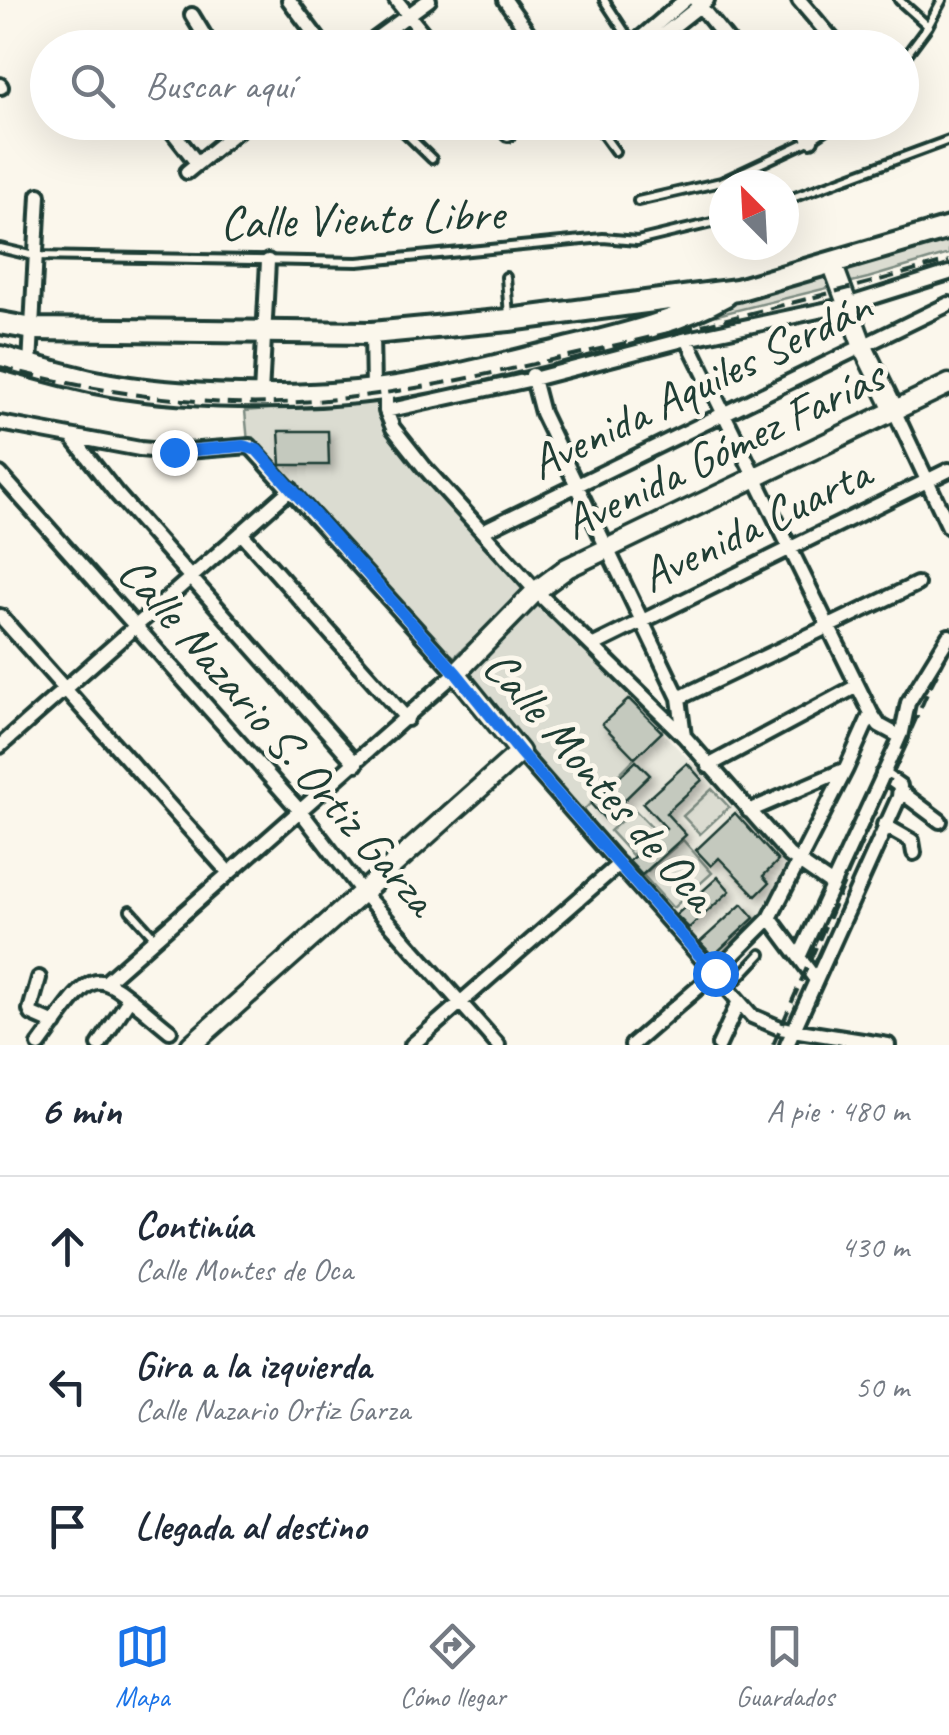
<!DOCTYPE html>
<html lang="es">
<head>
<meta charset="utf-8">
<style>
	body { margin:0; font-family:Caveat,sans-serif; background:#f6f6f7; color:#1f2937 }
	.compass { position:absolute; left:709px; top:170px; width:90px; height:90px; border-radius:50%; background:#fff; box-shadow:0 10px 40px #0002; rotate:336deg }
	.stop { position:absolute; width:30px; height:30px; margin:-22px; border:8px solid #1a73e8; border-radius:50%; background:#fff }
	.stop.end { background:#1a73e8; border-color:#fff; box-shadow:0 2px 10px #0008 }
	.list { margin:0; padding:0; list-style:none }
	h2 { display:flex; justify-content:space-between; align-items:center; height:130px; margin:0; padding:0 40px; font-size:42px }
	h2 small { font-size:32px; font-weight:400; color:#747a83 }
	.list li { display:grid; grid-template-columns:65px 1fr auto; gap:30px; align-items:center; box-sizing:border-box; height:140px; padding:0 40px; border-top:2px solid #e0e1e3 }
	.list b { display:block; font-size:38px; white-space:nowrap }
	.list p { margin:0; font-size:32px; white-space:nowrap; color:#747a83 }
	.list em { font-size:32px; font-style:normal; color:#747a83 }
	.icon { flex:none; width:55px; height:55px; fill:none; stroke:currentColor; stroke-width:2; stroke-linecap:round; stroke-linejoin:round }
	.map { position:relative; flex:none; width:949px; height:1045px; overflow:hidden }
	.search { position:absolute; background:#fff; box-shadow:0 10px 40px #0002; left:30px; right:30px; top:30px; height:110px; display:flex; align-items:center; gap:25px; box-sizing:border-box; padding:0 35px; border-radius:55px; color:#747a83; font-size:38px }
	.sheet { height:550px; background:#fff }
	nav { display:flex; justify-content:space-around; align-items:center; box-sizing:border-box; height:140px; border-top:2px solid #e0e1e3; background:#fff; font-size:28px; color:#747a83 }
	nav a { display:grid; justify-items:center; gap:5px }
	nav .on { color:#1a73e8 }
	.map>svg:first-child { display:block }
</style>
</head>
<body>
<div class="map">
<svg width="949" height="1045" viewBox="0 0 949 1045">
	<defs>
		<filter id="shadow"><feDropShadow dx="5" dy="5" stdDeviation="5" flood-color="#0004"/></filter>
	</defs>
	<rect width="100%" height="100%" fill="#fbf7ec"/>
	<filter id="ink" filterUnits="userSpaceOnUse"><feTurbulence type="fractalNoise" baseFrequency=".01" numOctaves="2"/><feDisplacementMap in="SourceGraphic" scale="20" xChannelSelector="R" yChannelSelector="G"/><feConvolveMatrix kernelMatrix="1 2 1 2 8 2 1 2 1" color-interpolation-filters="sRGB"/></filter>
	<g filter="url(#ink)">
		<path fill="#eae9de" d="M663,733l128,133 -27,47 -50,47 -131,-149z"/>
		<path fill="#dbdcd1" stroke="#7d8c82" stroke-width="2.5" d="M949,232v22l-81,24 -159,39 28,-22z
			M380,399l6,25 146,161 -78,72 -2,-2 -4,4 -200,-217 -3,-31z
			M536,593l132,131 -89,91 -120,-142z
			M712,789l17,18 -29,27 -17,-18z
			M634,809l23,24 -25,22 -22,-24z
			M683,840l29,33 -39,35 -30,-33z"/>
		<path fill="#c4c9be" stroke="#1f3d34" stroke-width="2.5" filter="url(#shadow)" d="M279,431h49l1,34h-48z
			M629,699l33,33 -27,26 -33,-34z
			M636,761l14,14 -45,44 -14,-15z
			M687,763l15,17 -36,33 20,22 -44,40 -13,-14 37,-33 -23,-25z
			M735,813l43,48 -15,15 6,7 -13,13 -37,-38 -8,8 -15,-16z
			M718,877l12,14 -41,37 -13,-13z
			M742,904l12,14 -41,38 -13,-14z"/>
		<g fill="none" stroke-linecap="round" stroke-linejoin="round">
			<g stroke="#1f3d34" stroke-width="14">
				<path id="service" d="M604,0l28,43
					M899,0l29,26
					M902,61l26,-35 14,-26
					M394,122l38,37
					M594,122l21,29
					M638,201l83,-19 90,-42 27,-18
					M784,201l165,-61
					M0,248l34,8 324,6 245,-24 34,3 87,-21
					M506,277l3,39
					M130,910l25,28
					M729,988l32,-34"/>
			</g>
			<g stroke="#1f3d34" stroke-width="20">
				<path id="minor" d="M289,0l36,48
					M396,0l39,48
					M505,0l34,48
					M695,0l39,48
					M799,0l41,48
					M192,15l20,33
					M363,48l66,-48
					M629,48l56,-48
					M646,48l61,-48
					M0,85l1,2
					M165,122l32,41
					M498,122l10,12
					M798,122l13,18
					M187,172l61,-50
					M372,333l1,57
					M687,339l184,374 8,12 22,12
					M30,365l9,-170
					M532,375l10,38 137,285 5,38
					M386,388v23l7,17 31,39 112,124 148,145 105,119 42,29
					M261,395l7,-134
					M894,410l55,117
					M386,411l147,-32 154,-40 160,-34 102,-32
					M0,423l140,26 34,3 76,-6 206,227 -348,307
					M72,437l44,56 240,271
					M0,474l301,338 62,81 135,152
					M483,531l466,-227
					M241,533l166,186
					M0,616l229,257
					M594,645l355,-175
					M679,698l238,-114
					M0,746l291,-257
					M520,752l232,264 28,12 108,17
					M708,766l149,-80
					M900,791l40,30
					M749,811l97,-42
					M884,825l28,16 2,12
					M770,918l46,62
					M800,955l101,-218 7,-34 41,-67
					M39,978l-9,32 2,4 23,10
					M39,1045c62,-85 51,-79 131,-14
					M99,1045l31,-47
					M412,1045l207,-181
					M632,1045l83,-72 55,-55 76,-149 25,-56
					M719,1045l20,-44
					M787,1045l112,-248 1,-11 -17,-12"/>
			</g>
			<g stroke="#1f3d34" stroke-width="25">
				<path id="secondary" d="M832,263l31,84 31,63
					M191,1045l329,-293 -64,-79 80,-82 31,-23 382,-184"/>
			</g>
			<g stroke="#1f3d34" stroke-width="28">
				<path id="primary" d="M0,323l33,6 339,4 137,-13 228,-30 212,-62
					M0,357c32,9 63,18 95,25 82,17 206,18 288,7 58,-8 114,-24 171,-37 60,-15 118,-27 172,-57"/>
			</g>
			<use href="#service" stroke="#fbf7ec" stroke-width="6"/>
			<use href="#minor" stroke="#fbf7ec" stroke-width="12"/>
			<use href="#secondary" stroke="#fbf7ec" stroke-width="18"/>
			<use href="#primary" stroke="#fbf7ec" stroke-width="20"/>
			<path stroke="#1f3d34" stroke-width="4" stroke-dasharray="15 8" stroke-linecap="butt" d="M0,367c76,20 152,33 231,36 120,4 236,-24 351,-50 123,-28 246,-58 367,-92
				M773,1045l156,-356 20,-38"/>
		</g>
	</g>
	<g fill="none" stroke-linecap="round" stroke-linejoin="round" filter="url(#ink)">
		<path stroke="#1a73e8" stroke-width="12" d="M174,452l69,-6 14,4 199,223 64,79 195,221"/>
	</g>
	<g text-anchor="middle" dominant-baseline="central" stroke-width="10" stroke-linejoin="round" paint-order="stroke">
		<g font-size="48" fill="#1f3d34" stroke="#fbf7ec">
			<text transform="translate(362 218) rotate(-2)">Calle Viento Libre</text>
			<text transform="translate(700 384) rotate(-26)">Avenida Aquiles Serdán</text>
			<text transform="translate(723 449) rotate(-26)">Avenida Gómez Farías</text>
			<text transform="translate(755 524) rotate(-26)">Avenida Cuarta</text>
			<text transform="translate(278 735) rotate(49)">Calle Nazario S. Ortiz Garza</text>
			<text transform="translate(600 780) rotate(49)">Calle Montes de Oca</text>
		</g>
	</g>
</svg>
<svg class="compass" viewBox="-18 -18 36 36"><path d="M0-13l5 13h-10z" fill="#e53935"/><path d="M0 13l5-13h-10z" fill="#747a83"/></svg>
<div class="stop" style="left:715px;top:973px"></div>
<div class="stop end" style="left:174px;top:452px"></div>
<div class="search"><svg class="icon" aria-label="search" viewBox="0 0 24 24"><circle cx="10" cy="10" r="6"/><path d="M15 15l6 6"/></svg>Buscar aquí</div>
</div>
<section class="sheet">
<h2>6 min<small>A pie · 480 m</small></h2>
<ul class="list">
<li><svg class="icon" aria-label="ahead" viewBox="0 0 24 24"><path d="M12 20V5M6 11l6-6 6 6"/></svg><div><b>Continúa</b><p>Calle Montes de Oca</p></div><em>430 m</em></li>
<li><svg class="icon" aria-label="left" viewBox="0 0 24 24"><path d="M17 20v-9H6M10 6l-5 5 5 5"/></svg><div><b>Gira a la izquierda</b><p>Calle Nazario Ortiz Garza</p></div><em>50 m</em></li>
<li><svg class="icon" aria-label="arrive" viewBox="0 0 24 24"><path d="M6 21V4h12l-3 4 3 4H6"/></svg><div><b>Llegada al destino</b></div></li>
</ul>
</section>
<nav>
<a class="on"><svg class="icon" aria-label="map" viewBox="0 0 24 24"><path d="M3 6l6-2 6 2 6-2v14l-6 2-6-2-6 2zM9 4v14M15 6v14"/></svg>Mapa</a>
<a><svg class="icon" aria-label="directions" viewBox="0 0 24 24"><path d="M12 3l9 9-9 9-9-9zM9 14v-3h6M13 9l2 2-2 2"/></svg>Cómo llegar</a>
<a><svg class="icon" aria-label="saved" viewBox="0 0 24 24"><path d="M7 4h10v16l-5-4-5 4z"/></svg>Guardados</a>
</nav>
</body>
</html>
